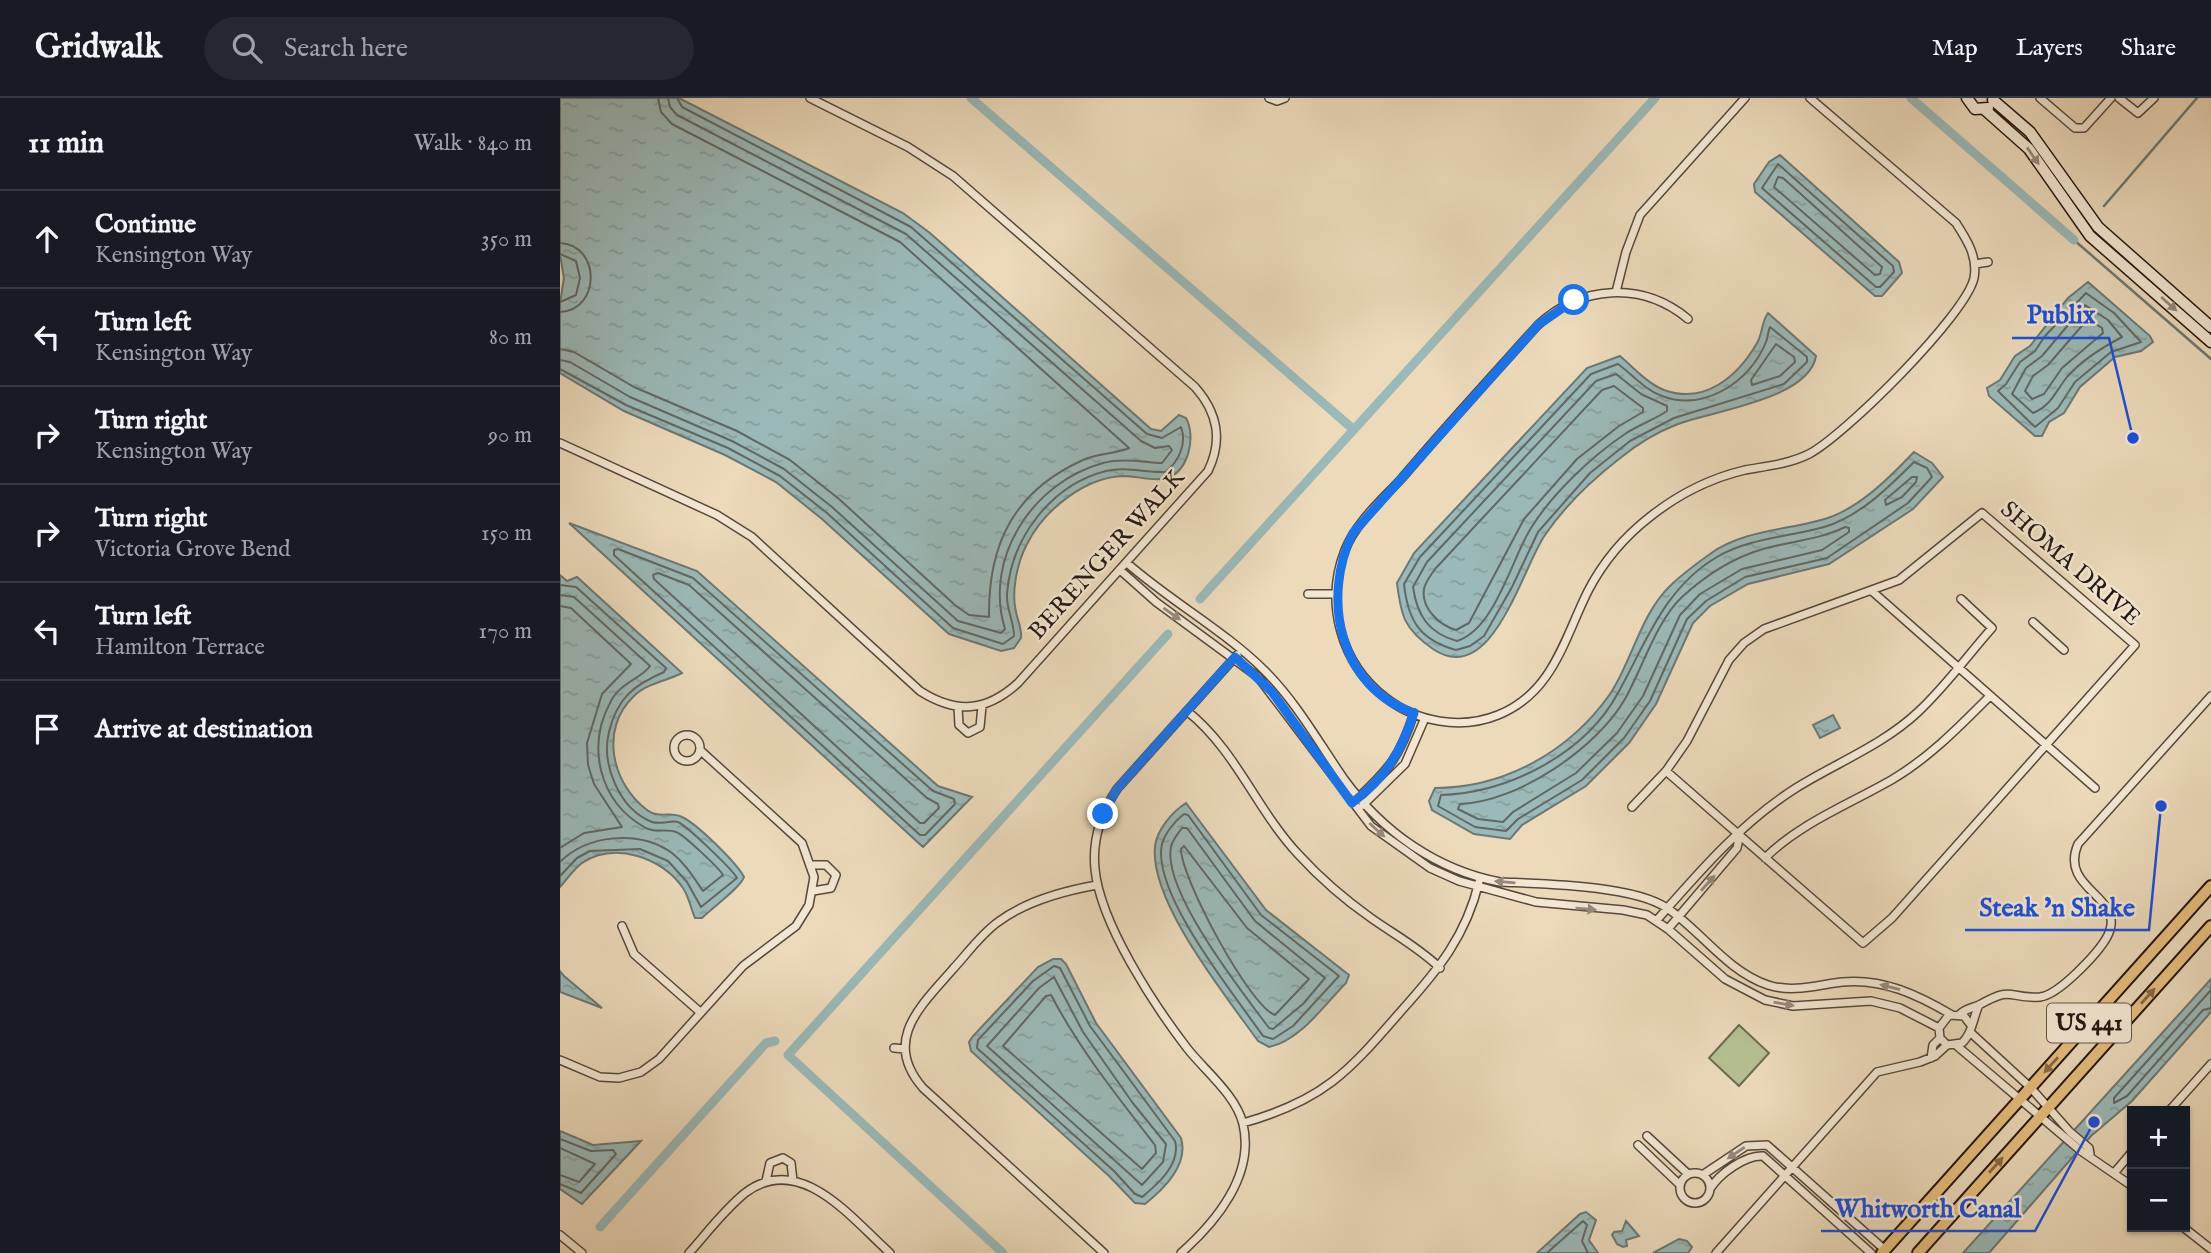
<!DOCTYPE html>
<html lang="en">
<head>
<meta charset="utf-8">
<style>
	body { margin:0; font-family:"IM FELL English",serif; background:#242831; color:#f1f3f6 }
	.controls { position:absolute; right:21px; bottom:21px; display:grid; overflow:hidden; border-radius:0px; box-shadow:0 2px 5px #0004 }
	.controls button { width:63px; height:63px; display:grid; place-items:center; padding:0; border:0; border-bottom:2px solid #363941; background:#171b24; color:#f1f3f6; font:35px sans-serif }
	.stop { position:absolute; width:21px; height:21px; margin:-16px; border:5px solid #1a73e8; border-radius:50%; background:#fff }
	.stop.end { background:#1a73e8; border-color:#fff; box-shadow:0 2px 7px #0008 }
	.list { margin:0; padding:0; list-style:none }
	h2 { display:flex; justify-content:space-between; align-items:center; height:91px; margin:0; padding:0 28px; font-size:30px }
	h2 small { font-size:23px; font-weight:400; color:#9ea1a6 }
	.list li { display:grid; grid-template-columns:46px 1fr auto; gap:21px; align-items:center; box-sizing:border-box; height:98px; padding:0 28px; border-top:2px solid #363941 }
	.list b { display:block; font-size:26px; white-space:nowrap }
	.list p { margin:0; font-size:23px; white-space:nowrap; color:#9ea1a6 }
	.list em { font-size:23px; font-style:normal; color:#9ea1a6 }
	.icon { flex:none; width:38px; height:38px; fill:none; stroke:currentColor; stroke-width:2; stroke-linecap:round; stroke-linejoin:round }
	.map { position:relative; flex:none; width:1651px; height:1155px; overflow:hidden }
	header { display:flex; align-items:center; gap:42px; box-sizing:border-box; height:98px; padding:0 35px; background:#171b24; border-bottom:2px solid #363941 }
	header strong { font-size:33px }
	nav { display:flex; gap:38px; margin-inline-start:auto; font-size:24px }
	.search { width:490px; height:63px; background:#242831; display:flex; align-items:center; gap:18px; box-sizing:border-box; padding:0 24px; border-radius:38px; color:#9ea1a6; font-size:26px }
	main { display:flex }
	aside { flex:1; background:#171b24 }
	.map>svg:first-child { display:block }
</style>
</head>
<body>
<header>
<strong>Gridwalk</strong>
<div class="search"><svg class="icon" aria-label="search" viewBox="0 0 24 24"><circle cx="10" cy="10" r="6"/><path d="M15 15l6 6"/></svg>Search here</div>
<nav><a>Map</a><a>Layers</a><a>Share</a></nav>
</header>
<main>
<aside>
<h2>11 min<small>Walk · 840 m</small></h2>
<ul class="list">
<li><svg class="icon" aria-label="ahead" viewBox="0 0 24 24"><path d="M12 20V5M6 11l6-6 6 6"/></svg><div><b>Continue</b><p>Kensington Way</p></div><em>350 m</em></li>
<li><svg class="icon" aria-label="left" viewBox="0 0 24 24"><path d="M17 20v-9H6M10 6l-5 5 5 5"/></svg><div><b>Turn left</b><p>Kensington Way</p></div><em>80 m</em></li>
<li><svg class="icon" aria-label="right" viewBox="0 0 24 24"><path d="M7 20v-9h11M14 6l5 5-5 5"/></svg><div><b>Turn right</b><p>Kensington Way</p></div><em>90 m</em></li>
<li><svg class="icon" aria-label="right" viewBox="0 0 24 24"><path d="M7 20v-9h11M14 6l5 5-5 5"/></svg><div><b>Turn right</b><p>Victoria Grove Bend</p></div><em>150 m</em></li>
<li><svg class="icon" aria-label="left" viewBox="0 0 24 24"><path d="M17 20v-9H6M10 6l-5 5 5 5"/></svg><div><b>Turn left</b><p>Hamilton Terrace</p></div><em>170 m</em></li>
<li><svg class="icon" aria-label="arrive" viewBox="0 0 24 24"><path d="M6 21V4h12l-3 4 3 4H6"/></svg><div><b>Arrive at destination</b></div></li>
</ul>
</aside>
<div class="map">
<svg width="1651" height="1155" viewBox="0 0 1651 1155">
	<defs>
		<pattern id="water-ripples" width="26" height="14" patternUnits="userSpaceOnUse" patternTransform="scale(1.75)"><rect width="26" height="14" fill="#9bb9b8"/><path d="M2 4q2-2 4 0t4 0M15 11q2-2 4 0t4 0" fill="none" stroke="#859e9d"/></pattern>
	</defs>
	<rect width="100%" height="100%" fill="#ecdabb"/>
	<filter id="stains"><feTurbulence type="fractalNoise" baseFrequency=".00286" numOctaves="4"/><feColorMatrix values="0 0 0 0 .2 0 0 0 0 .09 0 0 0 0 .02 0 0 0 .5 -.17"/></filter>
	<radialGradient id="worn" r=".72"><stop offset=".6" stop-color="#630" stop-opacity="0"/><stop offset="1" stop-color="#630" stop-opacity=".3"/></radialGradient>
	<path fill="#b5c092" stroke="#6c6c52" stroke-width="2" d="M1179,927l30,28 -30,33 -30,-28z"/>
	<path fill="url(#water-ripples)" stroke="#6b7875" stroke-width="2" d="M0,0h119l224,115 27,20 221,196 10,2 18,-16 7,3c10,18 3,53 -19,60 -12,4 -30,-2 -43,-2 -39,1 -80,34 -97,68 -10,19 -16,48 -11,68 2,10 6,17 5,26l-7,10 -13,3 -52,-17 -127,-115 -46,-37 -51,-27 -101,-44 -64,-38v-70l4,-25 -4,-23z
		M1220,57l119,107 3,11 -20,23h-7l-120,-104 -1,-8 15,-22z
		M1528,184l62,54 3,6 -12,9 -26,6 -35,30 -16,26 -15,9 -7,14h-7l-46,-40 -2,-8 13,-8 15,-24 15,-10 38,-48z
		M1208,215l48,43c-7,43 -103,55 -138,68 -21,8 -42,21 -59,35 -27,21 -55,48 -74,76 -23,33 -53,154 -112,114 -29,-20 -32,-33 -36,-66l17,-30 173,-185 33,-12c14,12 27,27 44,34 41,15 74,-14 93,-47 6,-10 4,-20 11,-30z
		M1354,354l18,11 11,14 -30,32 -84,55 -81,20 -38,22 -17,17 -37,81 -27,39 -43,43 -64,39 -12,14 -36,-5 -42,-24 -3,-9 6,-13c70,0 135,-37 175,-94 22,-33 30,-78 59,-107 12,-12 27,-23 41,-33 30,-23 76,-24 111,-34 36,-9 68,-42 93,-68z
		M9,425l128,48 241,215 34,11 -49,50z
		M0,477l7,6 10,-4 105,96c-15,8 -35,10 -48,23 -35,33 -22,88 13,114 12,9 24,1 35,7 15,7 54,45 62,60 -3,10 -32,31 -42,41h-7c-4,-9 -6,-21 -12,-30 -20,-30 -68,-47 -101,-25 -8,6 -15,16 -22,24z
		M1273,617l7,13 -20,10 -7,-13z
		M626,705l80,107 83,65 -3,8c-21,21 -46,58 -77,64l-11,-6c-31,-44 -109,-139 -103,-195 2,-16 17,-34 31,-43z
		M493,861h8l5,5 30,59 85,115c8,27 -17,51 -36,66l-10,-1 -26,-27 -138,-125 -2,-9 4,-6 65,-69z
		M0,873l4,5 38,32 -42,-16z
		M1651,881v33l-79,89 -41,35 -102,117h-26z
		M0,1033l33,14 48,-4 -59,63 -22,-15z
		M1026,1114l10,8 -7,20 9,13h-61l43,-39z
		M1066,1123l13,15 -13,4 1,6 -4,1 -6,-3 -5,-9 2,-3 8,-1z
		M1119,1141l8,2 5,6 -4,6h-35z"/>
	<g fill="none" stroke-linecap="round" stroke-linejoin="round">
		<path stroke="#606864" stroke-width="2" d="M1218,66l115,102 1,6 -14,15h-4l-114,-99z
			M1218,79l5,1 99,89 -2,7 -5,1 -101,-88z
			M0,145c41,2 41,67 0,69
			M0,156l16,7 4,17 -4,17 -16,7
			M1526,195l28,20 27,29 -30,10 -36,30 -17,26 -23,19 -37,-36 8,-7 14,-22 15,-11 10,-15z
			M1525,207l23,15 14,17c-19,10 -40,23 -55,40 -12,15 -16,29 -34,36l-21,-19 14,-26 16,-12z
			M1530,222l12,8 1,5 -41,35 -18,26 -12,5 -7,-8 8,-15 15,-11 38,-44z
			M1210,229l37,30v5l-23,22 -110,34 -44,23 -40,32 -52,59 -26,55 -28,49 -14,10 -14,4c-36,-10 -48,-29 -52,-66l16,-27 171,-183 27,-10c15,11 27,26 44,32 42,16 88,-14 104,-54 2,-5 2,-11 4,-15z
			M1216,246l18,13 1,5 -15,14 -28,9 -1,-5z
			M0,251l14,3 60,35 103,44 53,29 49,39 116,106 14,10 20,2c-1,-73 25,-126 94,-157 14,-7 33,-6 46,-12l-229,-206 -228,-118 -11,-12 -3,-14
			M0,262l10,2 60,35 102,44 52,28 48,38 126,114 43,12 4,-4c-22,-71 28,-147 98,-166 19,-5 40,-1 59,0l10,-13 -3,-4 -14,2 -14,-7 -235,-207 -229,-119 -7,-8 -2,-9
			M0,271l66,36 102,43 52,28 47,37 126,115 50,16 11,-8c0,-15 -8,-27 -7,-42 4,-56 44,-109 99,-123 20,-5 40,2 59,1 14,-10 22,-29 16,-45l-19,11 -15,-4 -236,-207 -229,-120 -5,-9
			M1056,276l25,20 26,12v5c-13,9 -29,14 -42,23 -33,22 -73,60 -94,94 -20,32 -36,101 -74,113 -29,-8 -40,-26 -44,-54l14,-25 169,-181z
			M1054,288l29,22v4l-24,14 -42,33 -53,60 -55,104 -13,7c-17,-5 -35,-22 -32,-41 1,-7 8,-15 11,-20l167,-179z
			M1354,364l13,6 5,9 -24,26 -81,55 -82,19 -39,24 -19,18 -37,82 -26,37 -42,42 -64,39 -12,12 -31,-4 -37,-21 3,-11c67,-2 144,-41 177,-102 28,-50 46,-105 99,-136 32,-19 72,-20 107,-30 35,-10 65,-40 90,-65z
			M1352,379h5l-1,5 -14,15 -16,8 -1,-5z
			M1285,429l4,1v4l-27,18 -80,19 -42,25 -20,21 -37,81 -26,37 -41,40 -63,39 -10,10 -25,-3 -20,-10 2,-5c58,-2 137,-56 165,-105 17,-30 32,-79 57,-102 24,-22 50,-39 81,-48 28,-8 56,-9 82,-22z
			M58,451l75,29 240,213 21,8 1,5 -30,31h-5l-306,-280v-5z
			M98,475l31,12 238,213 11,6 1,4 -15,15h-4l-266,-244 -1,-4z
			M0,487l16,2 90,81 -2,4c-30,13 -47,26 -55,60 -8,32 10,77 43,90 9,3 18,-2 26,0 8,3 55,48 59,56l-36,29 -14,-25 -19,-21 -28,-12 -50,2 -13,7 -17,18
			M0,497l14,2 76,69c-8,12 -30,17 -39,35 -25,45 -12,100 33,126 11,7 21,1 32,5 7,2 43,36 47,43l-20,16c-9,-13 -18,-28 -31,-38 -33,-24 -85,-18 -112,9
			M0,508l11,2 60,56 -29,30 -15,49 1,22 6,19 28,43 -38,6 -24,15
			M624,716l4,1 73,100 78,61 -46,50 -20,13 -10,-3c-27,-39 -112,-143 -101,-192 3,-11 13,-23 22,-30z
			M622,730h5l68,93 70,57 -22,26 -30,25 -4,-1c-26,-35 -107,-137 -98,-181 1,-7 7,-13 11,-19z
			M624,748l63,82 62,51 -34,36c-25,-8 -94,-137 -94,-166z
			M494,868l6,2 30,58 85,115c6,23 -17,43 -33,56l-7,-3 -21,-23 -137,-123 1,-8 55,-59z
			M494,879l29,55 49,70 34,42 -3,18 -21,23 -155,-139 52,-58z
			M1651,892l-97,108v5l13,-7 76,-86 8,-2
			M491,897c29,55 66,101 104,150l1,8 -14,16 -139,-123 43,-50z
			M0,1041l31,12 22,-1 3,4 -35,39 -21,-9
			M0,1050l35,16 -16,18 -19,-7
			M987,1155l36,-32 4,4 -5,16 6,12"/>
		<path stroke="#6b7875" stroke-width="2.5" d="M1544,108l93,-108
			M1514,142l137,119"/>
		<path stroke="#9bb9b8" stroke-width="9" d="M411,0l382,331
			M1351,0l163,142
			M640,501l455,-501
			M40,1129l166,-184 9,-2
			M443,1155l-215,-198 380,-421"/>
		<g stroke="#56483c" stroke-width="10">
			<path id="street" d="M709,0l8,3 8,-3
				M1480,0l35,30h9l27,-30
				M1559,0l19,15 16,-15
				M1415,166l13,-2
				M1056,194l10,-40 14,-37 105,-117
				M1128,221c-46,-38 -107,-34 -150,6 -46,51 -92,101 -136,153 -20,22 -46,44 -57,72 -21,53 -4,114 41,148 31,24 75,32 112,17 55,-22 66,-76 90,-124 15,-29 37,-55 63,-75 28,-22 60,-38 94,-46 22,-4 44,-6 64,-16 36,-19 157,-139 165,-176 4,-21 -7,-38 -18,-55l-146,-125
				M0,345l157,72 35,22 168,154c36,23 66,21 98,-8l190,-212c15,-31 10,-58 -13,-84l-242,-211 -45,-29 -98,-49
				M567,465c43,38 98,68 138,108 32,32 54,72 79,108 38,52 92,91 156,103 44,2 132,3 167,26 35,24 60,63 101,77 25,8 49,0 74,-3 41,-4 76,13 110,33
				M560,472l36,32 102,75 113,149 59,42 29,13 77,21 87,8 24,5 21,14 57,50 40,21 28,6 78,-5 29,7 39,20
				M1313,494l222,196
				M748,496h28
				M1473,524l31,28
				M398,609l1,18 9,8 12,-6 2,-21
				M627,613c49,39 69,98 111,143 22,24 46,45 73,64 24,17 47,29 69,50
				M114 650a13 13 0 1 1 26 0a13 13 0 1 1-26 0Z
				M798,700c32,-30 42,-42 56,-85
				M803,707l42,-41 20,-46
				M1072,709l34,-36 21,-30 42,-81 15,-17 20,-14 135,-49 83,-67 153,132 -243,273 -29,25 -197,-172
				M1205,760c35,-35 85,-54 128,-79 37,-22 67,-53 97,-83
				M252,767h14l10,10 -5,13 -18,3
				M537,787c-34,6 -71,16 -99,37 -17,12 -31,32 -45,47 -31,36 -72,71 -30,119l181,165
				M1097,822c42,-48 85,-98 139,-132 40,-25 87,-43 122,-76 27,-25 50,-57 74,-84l-31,-29
				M62,828l12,28 66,58
				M1108,831l69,-81 3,-14
				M1400,916c5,-5 12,-6 19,-9 36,-20 27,-6 61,-8 19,-2 58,-44 67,-60 22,-41 -49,-46 -29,-93l133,-148
				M1410,926l-6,-8 -15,-1 -10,13 1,10 7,7 15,-2c10,-9 11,-25 17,-38
				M1410,934l61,56 39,44 19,16 1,6
				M1397,948l124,105 51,35
				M334,950l11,1
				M1371,960l2,-13 7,-7
				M0,962l40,17 19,1 22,-6 18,-13 84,-93 53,-40 13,-21 5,-28 -12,-34 -102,-93
				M1609,1013l42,-47
				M683,1025c82,-23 106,-52 159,-113 36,-40 64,-74 77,-128
				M1087,1038l41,38
				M1078,1047l42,40
				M1555,1074l17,-20
				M1120 1090a15 15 0 1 1 30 0a15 15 0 1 1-30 0Z
				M1144,1076l42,-28 21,-1 118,105
				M206,1083l4,-18 13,-5 8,5 2,18
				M1150,1091c9,-15 35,-34 53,-33l108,97
				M1623,1129l28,22
				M0,1137l22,18
				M129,1155c18,-20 35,-43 56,-60 55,-42 107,26 145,60
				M621,1155c35,-31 74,-78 62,-129 -7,-29 -38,-53 -56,-76 -33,-43 -87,-125 -92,-179 -3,-30 6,-56 22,-80l120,-134
				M1156,1155l161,-181 43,-10 15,-6 12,-11"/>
		</g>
		<g stroke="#241711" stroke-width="13">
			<path id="secondary" d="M1407,0l8,11 13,-1
				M1433,2l37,32 68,95 113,100
				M1424,11l45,40 61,87 121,106"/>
		</g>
		<g stroke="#241711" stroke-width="14">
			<path id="primary" d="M1322,1155l329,-367
				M1358,1155l293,-327"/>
		</g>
		<use href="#street" stroke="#f3e7d3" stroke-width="7"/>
		<use href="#secondary" stroke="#f3e7d3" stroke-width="10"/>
		<use href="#primary" stroke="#e6bd7e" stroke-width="10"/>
	</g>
	<defs><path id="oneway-solid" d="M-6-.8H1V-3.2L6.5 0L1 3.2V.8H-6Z" transform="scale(1.75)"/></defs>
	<g fill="#96897c">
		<use href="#oneway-solid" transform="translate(1473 58) rotate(55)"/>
		<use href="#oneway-solid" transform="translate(1609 206) rotate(42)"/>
		<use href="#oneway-solid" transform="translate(612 516) rotate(35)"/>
		<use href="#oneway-solid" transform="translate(817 732) rotate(42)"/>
		<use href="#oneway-solid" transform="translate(945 784) rotate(-175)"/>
		<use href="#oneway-solid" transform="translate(1148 785) rotate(-48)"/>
		<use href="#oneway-solid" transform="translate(1026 811) rotate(5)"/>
		<use href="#oneway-solid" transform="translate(1330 889) rotate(-166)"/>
		<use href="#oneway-solid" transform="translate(1224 906) rotate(10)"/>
		<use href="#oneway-solid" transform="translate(1176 1055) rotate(146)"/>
	</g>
	<g fill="#856a48">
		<use href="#oneway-solid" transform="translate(1588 898) rotate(-48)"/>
		<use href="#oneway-solid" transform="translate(1491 967) rotate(132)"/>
		<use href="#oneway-solid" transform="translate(1436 1067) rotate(-48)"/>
	</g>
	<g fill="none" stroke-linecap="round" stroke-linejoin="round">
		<path stroke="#1a73e8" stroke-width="9" d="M543,716l14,-25 118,-132 37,35 80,111c34,-26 48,-49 62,-90 -75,-25 -93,-116 -61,-180l185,-208 36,-25"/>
	</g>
	<g text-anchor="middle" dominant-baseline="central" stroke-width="5" stroke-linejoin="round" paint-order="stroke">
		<rect fill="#f3e7d3" stroke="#62554b" stroke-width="2" x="1487" y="905.5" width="84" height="39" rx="5"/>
		<g font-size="23" font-weight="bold" fill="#241711">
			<text x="1529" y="925">US 441</text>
		</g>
		<g font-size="24" fill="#241711" stroke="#f3e7d3">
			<text transform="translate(547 457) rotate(-48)">BERENGER WALK</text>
			<text transform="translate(1510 466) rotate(41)">SHOMA DRIVE</text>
		</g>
	</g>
	<path fill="none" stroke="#1d4ed8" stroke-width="2.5" d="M1573 340L1549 240H1452M1601 708L1589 832H1405M1534 1024L1475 1133H1261"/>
	<g fill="#1d4ed8" stroke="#f3e7d3" stroke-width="2.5">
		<circle cx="1573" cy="340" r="7"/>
		<circle cx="1601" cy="708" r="7"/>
		<circle cx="1534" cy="1024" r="7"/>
	</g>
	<g font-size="26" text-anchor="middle" font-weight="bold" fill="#1d4ed8" stroke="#f3e7d3" stroke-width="5" stroke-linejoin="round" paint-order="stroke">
		<text x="1501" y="225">Publix</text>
		<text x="1497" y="818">Steak 'n Shake</text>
		<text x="1368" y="1119">Whitworth Canal</text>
	</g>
	<rect width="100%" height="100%" filter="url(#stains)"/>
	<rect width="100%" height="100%" fill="url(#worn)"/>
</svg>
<div class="controls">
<button>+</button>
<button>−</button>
</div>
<div class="stop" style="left:1014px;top:202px"></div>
<div class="stop end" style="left:543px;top:716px"></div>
</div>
</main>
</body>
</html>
